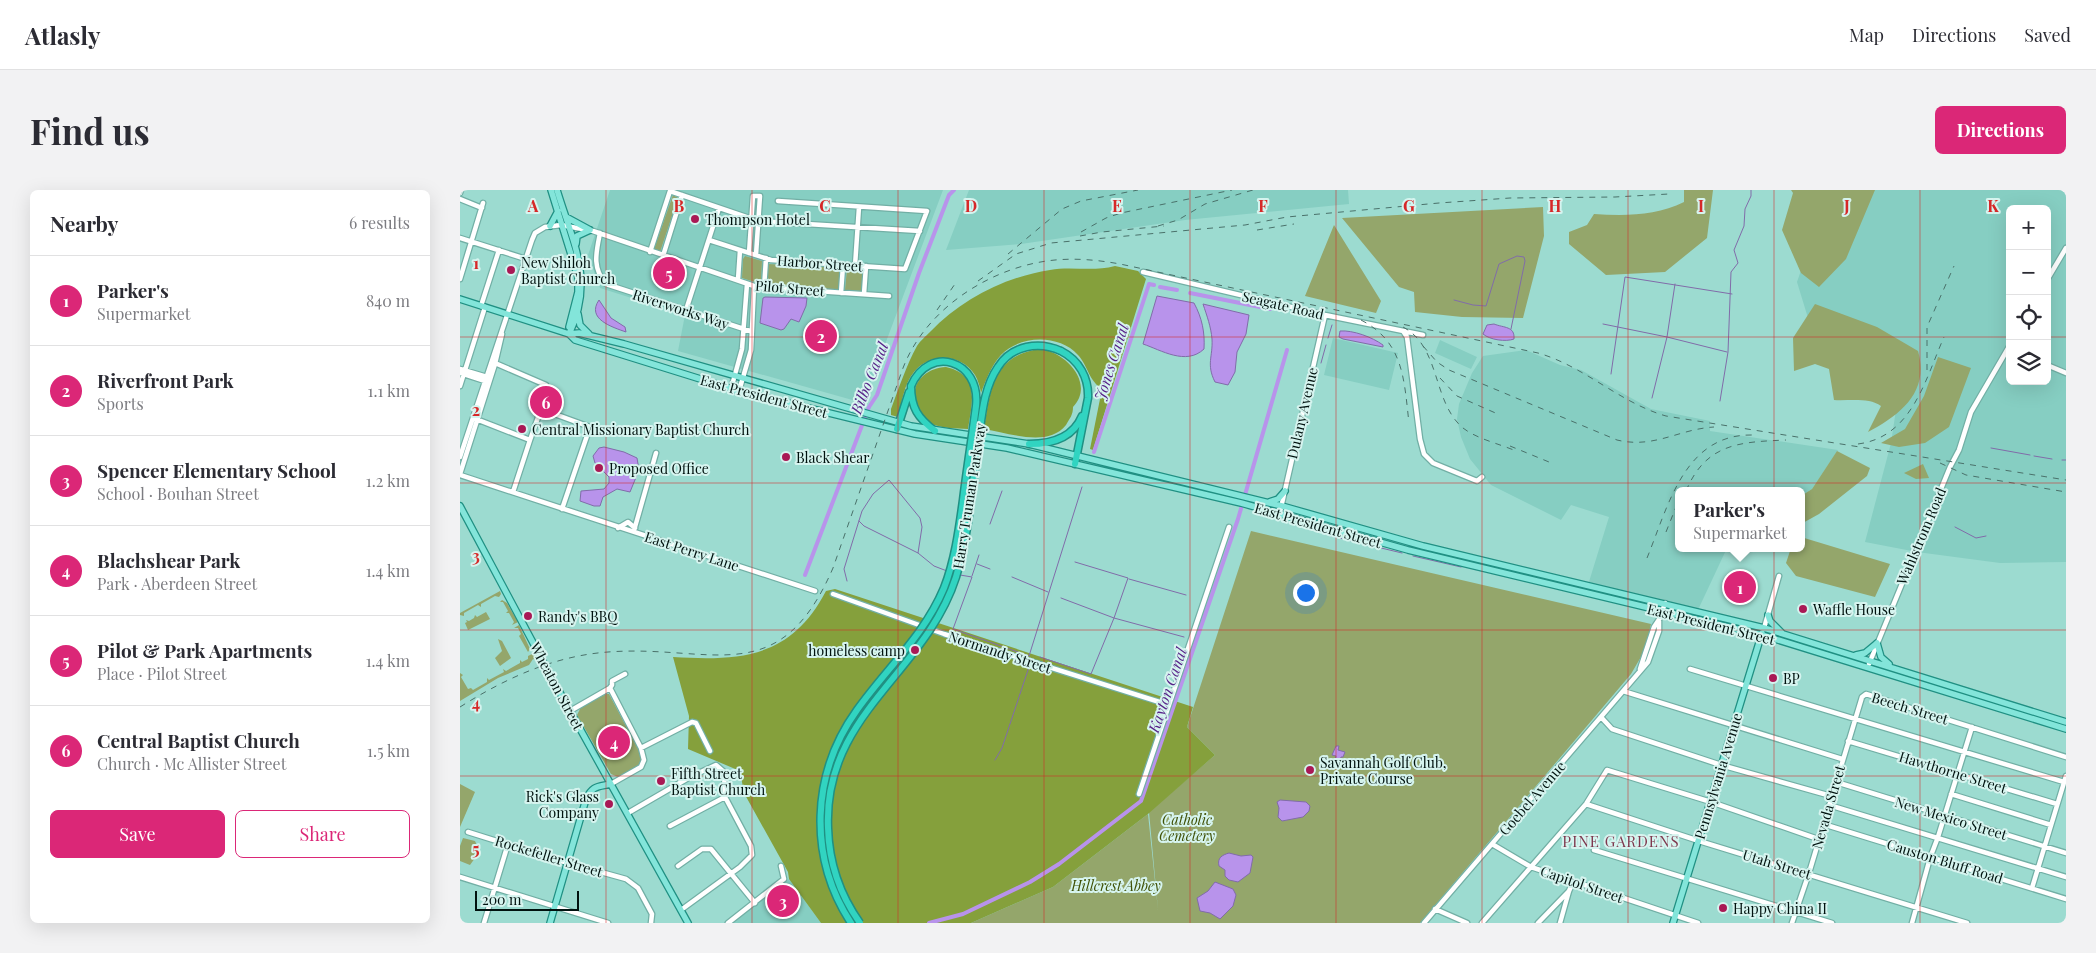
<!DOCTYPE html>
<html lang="en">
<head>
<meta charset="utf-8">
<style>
	body { margin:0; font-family:"Playfair Display",serif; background:#f2f2f3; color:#2b2b33 }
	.controls { position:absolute; right:15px; top:15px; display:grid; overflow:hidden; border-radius:8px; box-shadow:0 5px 20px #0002 }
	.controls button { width:45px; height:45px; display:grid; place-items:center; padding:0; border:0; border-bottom:1px solid #e1e1e2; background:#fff; color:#2b2b33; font:25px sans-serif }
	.scale { position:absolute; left:15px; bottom:12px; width:104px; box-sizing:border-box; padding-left:5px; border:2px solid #00120f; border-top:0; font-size:14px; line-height:18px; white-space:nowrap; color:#00120f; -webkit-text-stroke:4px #d6f4ef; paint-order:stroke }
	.you { position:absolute; left:845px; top:402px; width:18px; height:18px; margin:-12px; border:4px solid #fff; border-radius:50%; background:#1a73e8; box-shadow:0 0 0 8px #1a73e833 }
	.badge { display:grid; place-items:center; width:32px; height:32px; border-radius:50%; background:#db2777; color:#fff; font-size:16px; font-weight:700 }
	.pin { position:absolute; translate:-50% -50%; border:2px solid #fff; box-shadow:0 1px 5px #0006 }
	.popup { position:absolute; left:1215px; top:297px; width:130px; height:65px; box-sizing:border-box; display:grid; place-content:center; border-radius:8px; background:#fff; filter:drop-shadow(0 1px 4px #0005); font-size:16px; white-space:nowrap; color:#7c7c81 }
	.popup b { font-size:19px; color:#2b2b33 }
	.popup::after { content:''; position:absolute; left:50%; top:100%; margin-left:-10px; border:10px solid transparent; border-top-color:#fff }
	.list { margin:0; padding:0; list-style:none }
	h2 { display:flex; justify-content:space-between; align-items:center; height:65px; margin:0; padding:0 20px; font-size:21px }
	h2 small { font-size:16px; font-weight:400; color:#7c7c81 }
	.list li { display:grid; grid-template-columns:32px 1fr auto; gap:15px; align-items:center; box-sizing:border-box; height:90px; padding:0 20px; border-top:1px solid #e1e1e2 }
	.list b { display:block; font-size:19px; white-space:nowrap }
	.list p { margin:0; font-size:16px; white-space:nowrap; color:#7c7c81 }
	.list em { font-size:16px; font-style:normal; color:#7c7c81 }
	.actions { display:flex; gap:10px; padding:15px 20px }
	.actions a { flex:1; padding:11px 0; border:1px solid #db2777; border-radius:8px; text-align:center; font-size:18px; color:#db2777 }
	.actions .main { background:#db2777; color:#fff }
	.icon { flex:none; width:28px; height:28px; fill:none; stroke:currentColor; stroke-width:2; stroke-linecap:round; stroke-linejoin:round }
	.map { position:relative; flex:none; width:1606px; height:733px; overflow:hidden; border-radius:8px }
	header { display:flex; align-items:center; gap:30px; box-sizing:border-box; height:70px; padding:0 25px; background:#fff; border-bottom:1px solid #e1e1e2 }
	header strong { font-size:24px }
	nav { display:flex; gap:28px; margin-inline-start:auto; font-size:18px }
	.intro { display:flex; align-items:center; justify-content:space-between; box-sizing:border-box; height:120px; padding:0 30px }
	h1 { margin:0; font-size:35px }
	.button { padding:12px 22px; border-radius:8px; background:#db2777; color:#fff; font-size:18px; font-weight:700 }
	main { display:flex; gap:30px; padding:0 30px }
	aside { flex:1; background:#fff; border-radius:8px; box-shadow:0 5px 20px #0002 }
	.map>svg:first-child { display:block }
</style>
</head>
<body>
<header>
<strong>Atlasly</strong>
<nav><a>Map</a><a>Directions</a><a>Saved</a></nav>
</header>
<div class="intro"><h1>Find us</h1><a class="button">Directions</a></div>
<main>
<aside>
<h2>Nearby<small>6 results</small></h2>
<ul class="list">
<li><span class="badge">1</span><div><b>Parker's</b><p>Supermarket</p></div><em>840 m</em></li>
<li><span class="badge">2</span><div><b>Riverfront Park</b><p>Sports</p></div><em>1.1 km</em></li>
<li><span class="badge">3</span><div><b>Spencer Elementary School</b><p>School · Bouhan Street</p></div><em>1.2 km</em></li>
<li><span class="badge">4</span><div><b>Blachshear Park</b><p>Park · Aberdeen Street</p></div><em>1.4 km</em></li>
<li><span class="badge">5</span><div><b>Pilot &amp; Park Apartments</b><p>Place · Pilot Street</p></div><em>1.4 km</em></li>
<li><span class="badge">6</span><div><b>Central Baptist Church</b><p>Church · Mc Allister Street</p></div><em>1.5 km</em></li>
</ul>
<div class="actions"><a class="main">Save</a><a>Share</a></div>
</aside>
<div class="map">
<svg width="1606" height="733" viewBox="0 0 1606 733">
	<rect width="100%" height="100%" fill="#9cdbd0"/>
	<path fill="#86cec2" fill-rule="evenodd" d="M150,0h333l-80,213 -185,-52 7,-36 -85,-27 -12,-33z
		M509,0h379l1,14 -164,16 -164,24 -75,6z
		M1369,0h237v372l-66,1 -83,-11 -52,-10 26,-99 10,-67 -93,-58 -11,-36zM1550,19h37v172h-37z
		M873,148l65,15 -9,37 -65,-15z
		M980,150l37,17 -6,12 -36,-16z
		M1066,160l34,15 21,5 70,39 59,12v10l128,19 -26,39 -11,7v-5h-122v57h48l-30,64 -109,-27 21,-68 -38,-12 -10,15 -70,-35 -21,-26 -9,-22 -4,-18 2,-15 13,-31 11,-17z
		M329,689l32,44h-89z"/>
	<path fill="#94a66b" d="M1224,0h29l-6,48 -42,34 -59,3 -37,-31v-12l18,-7 7,-11c31,2 62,2 90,-12z
		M1331,0h84l-29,69 -27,28 -18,-14 -19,-43 11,-37z
		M213,5l5,3 -18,54 -6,-3z
		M1083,17l1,29 -21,82 -61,-1 -47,-5 -1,-20 -15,-5 -57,-69z
		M874,35l47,76 -5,12 -71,-17z
		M285,66l17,5 -1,20 -3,2 -16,-5 1,-19z
		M308,74l73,4 -2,22 -72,-5z
		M387,79l16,1 -1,21 -17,-1z
		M1355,114l62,23 41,24c12,41 -18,64 -50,81l13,-26c-12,-9 -32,-5 -47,-6l-5,-31 -14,-5 -21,7 -1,-33z
		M1478,167l33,11 -22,59 -24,16 -26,4 -18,-4 24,-14 19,-33z
		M1377,261l33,17 -3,8 -48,38 -18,10v-28l11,-7z
		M1463,274l6,14 -13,1 -12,-6z
		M791,341l400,93 -6,26 -14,24 -211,249h-449l82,-36 95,-73 10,96 -9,-98 66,-57 -28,-28z
		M1341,347l89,27 -15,33 -79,-21 -10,-13 5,-15h10z
		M40,401l1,3 -2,3 -4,-1 -14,8v3l-3,-2 -14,8v3l-4,-1v-2z
		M42,410l5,3 11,19 -6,3 2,-3 -5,-9h-3l2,-2 -5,-9h-3z
		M26,422l4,7 -22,11 -3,-7 2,-1 -1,-2 3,1 5,-3 1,-3 2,2z
		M59,435l11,24 -2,3 -9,-16 2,-2 -3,-6h-4z
		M38,449l4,2 9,17 -11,8 -5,-8 7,-7z
		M72,464l3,1 3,6 -5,-2 -4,6 -31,13 -38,23v-28l3,2 -2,2 7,12 3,-1 2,2 14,-8v-4l2,2 15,-8 -1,-3 3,2 14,-8v-3l2,2 6,-3v-3z
		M146,504h3l33,62 -3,9 -21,12 -7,-3 -34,-59 4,-8z
		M0,594l15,8 -15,35z
		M3,648l12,3 6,13 -6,4 -5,7 -10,-4v-15z"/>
	<path fill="#85a03c" d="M655,76l23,5 8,8 -53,171 -3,-1 12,-60c-13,-8 -14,-23 -24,-34 -19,-21 -58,-20 -77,0 -10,11 -15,25 -20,38 -1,-6 -3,-13 -6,-18 -14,-22 -46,-22 -61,-3 -10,12 -12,30 -16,45l-7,-2v-6c8,-21 15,-43 26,-63 3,-5 9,-10 13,-14 32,-33 75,-55 120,-62 21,-4 43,2 65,-4z
		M581,159c26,4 54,35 32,58 0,8 -3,11 -7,18 -18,23 -57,8 -82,4 6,-40 10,-75 57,-80z
		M486,177c35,8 26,36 22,62 -11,-1 -27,0 -38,-6 -6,-3 -9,-9 -12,-15 -11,-22 6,-40 28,-41z
		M375,399l358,118 -6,20 28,28 -67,59 -95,73 -82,36h-150l-32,-44 -1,-7 -44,-79 -4,-22 -52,-22 1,-33 -16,-59c68,4 118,1 153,-66z"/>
	<path fill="#b893eb" stroke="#816ca9" d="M697,106l37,7c8,15 11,29 10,46 -18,17 -43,1 -61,-5z
		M305,107l42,1 -1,8 -7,16 -8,-3 -7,10 -3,1 -21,-7 3,-25z
		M139,110l12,18 14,9 1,5c-14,-5 -40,-13 -27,-32z
		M743,114l46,11 -3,19 -9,18 -2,20 -7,13 -13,-3c-9,-18 -2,-25 -3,-43 -1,-12 -5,-23 -9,-35z
		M1034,134c10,4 21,2 20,15 -8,3 -24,1 -31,-5l4,-9z
		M880,141c13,-1 32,6 43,14v2l-40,-8 -4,-2z
		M144,257l20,5 13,6 2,12 -9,22 -13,-3 -14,8 -3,9h-6l-14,-5 1,-10 23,-2 5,-6v-6l-14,-14 -2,-7 6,-8z
		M876,556h3l-1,4 7,2 -2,5h-2l-1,4 -5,-1 1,-4 -4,-1z
		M820,610l26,2 4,4 -1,5 -6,6 -21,4 -4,-4 1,-9 -2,-6z
		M769,663l12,3 10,-1 2,2 -3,16 -12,9 -9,-2 -4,-4v-6l-6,-4c-2,-8 3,-11 10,-13z
		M755,692l18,7 3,6 -3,11 -13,13 -10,-6 -10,-2 -3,-13 11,-7z"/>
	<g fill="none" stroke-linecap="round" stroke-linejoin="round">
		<path stroke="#816ca9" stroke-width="1" d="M994,110l19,5 13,1 13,-42 18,-8 7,1 1,4 -14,68
			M1143,134l64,13 60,15
			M868,148l4,-13
			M861,173l5,-18
			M1151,184l14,-97 107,17
			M1192,208l15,-61 8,-53
			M1260,211l8,-49 3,-80 7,-9 -4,-13 10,-24 1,-17 6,-13v-6
			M1531,258l39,7
			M1574,266l18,3
			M1602,270h4
			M530,334l12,-33
			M1495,337l21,11 10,-2
			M871,346l71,17
			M458,363l16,13 13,5
			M953,366l48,11
			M615,372l53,16 -14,40 70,19
			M517,374l13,5
			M500,385l12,2 -19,52 76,27 53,-169
			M512,386l7,-21
			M552,387l36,15
			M669,389l57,16
			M387,391l-3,-12 18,-58 11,-17 16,-14 31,38 2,9 -4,26 -54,-27 -5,-5
			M580,467l51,17 23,-56 -53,-20
			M535,570l7,-12 27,-81"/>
		<path stroke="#b893eb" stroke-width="4" d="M700,97l17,3
			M730,103l80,16
			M634,262l55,-168 5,1
			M345,385l64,-168 8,-12 42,-122 30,-78 5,-5
			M469,733l34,-9 67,-32 29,-18 82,-63 97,-282 49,-169"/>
		<g stroke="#72afa5" stroke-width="7">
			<path id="minor" d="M0,3l1,-3
				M0,9l22,9
				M140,43c-4,20 -8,35 6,51l144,47
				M0,48l66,21
				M249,50l62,20 134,9 22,-58 -149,-10
				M190,62l20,-61 88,30 162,10
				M289,63l4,-57h7l-4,59
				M203,66l19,-61
				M395,76l4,-59
				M683,82l182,43 98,20
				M0,89l23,-76
				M278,90l2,-30
				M1587,90l19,-32
				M304,98l2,-30
				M381,103l2,-27
				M404,104l2,-28
				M21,116l18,-56
				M226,120l33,-102
				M943,141l4,6 13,102 4,15 9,9 44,18 5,-4
				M35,173l51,22 -7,20 2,4 -11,31
				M1587,175l19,8
				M0,179l27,8
				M0,183l25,8
				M0,196l25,-79
				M271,199l11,-40 5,-65
				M279,201l12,-41 3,-63
				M81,219l49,18 -28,82
				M16,229l54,21 -17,52
				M0,267l72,-217 3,-7 10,-6 16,-2 32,6 164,56 132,9
				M0,284l35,-110 7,-30
				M0,285l355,116
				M820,322l45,-197
				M175,337l21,-74
				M158,338l10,-6 7,6
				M373,404l111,40 225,71
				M1304,438l15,-52
				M1409,474l81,-197 9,-17 12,-38 39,-67
				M1180,479l14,-42 6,-9 5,-15
				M1230,479l374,113
				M150,498l31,60 3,12 -3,7 -30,17
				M1163,501l219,68
				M110,521l40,-23 2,-3v-4l13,-7
				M1141,527l11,12 109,36 110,31
				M1388,551l209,63
				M181,558l51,-26 4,1 14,28
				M1376,592l230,71
				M679,604l90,-267
				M1491,604l100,31
				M1126,614l113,37 268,82
				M1369,615l237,72
				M168,623l62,-36 26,-12 8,7 1,25 26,49 1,9 -12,12 -59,43
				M1363,634l243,75
				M210,636l55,-29
				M8,642l93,29 65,18 12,9 14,26 -1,9
				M1032,654l39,23 167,56
				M1134,660l238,73
				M218,676l24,-17h9l44,54
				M0,687l148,46
				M1572,698l34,-112
				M975,719l32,14
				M24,733l24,-79
				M268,733l56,-44 -3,-13
				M964,733l224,-261 11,-31v-10
				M1022,733l104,-119 21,-34 104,32 107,37
				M1078,733l31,-32
				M1100,733l9,-32 4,-9
				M1332,733l17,-50 53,-176 4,-3 200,63
				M1452,733l18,-65 8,-21 34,-110"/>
		</g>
		<g stroke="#209083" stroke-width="8">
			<path id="major" d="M91,0l27,87v15l-9,35
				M97,0c16,53 38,90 12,144
				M106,27l24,13
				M90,36l8,-15
				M116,54l1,-8 13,-6
				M0,109l109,35 10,-1 45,11 287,82 118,18 253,62 141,40 341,82 302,94
				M118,124l2,11 9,9
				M109,144l6,6 164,51 176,43 92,14 234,55 167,47 354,85 304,94
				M809,312l9,-3 7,-8
				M0,316l94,176 134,241
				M1308,425l2,6 12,12
				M1417,453l4,14 8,7
				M1396,465l9,-2 12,-10
				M90,733l36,-124c7,-14 12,-12 25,-15
				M1213,733l89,-290"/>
		</g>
		<g stroke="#209083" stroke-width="9">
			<path id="highway" d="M601,161c18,9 28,27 27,47l-13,66
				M451,196c0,22 7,32 24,45
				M437,239l12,-37
				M569,254c22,0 44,-6 53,-28"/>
		</g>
		<use href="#minor" stroke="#fff" stroke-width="4.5"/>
		<use href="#major" stroke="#83e5da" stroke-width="5.5"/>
		<use href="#highway" stroke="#31d4c1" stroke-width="6"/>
		<path stroke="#4a716a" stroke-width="1" stroke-dasharray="6 6" stroke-linecap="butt" d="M698,36l20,-6 27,-16 48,-14
			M797,40l37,-6
			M621,42l25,-14 15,-5 111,-23
			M620,46l22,-4 62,-6
			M548,64l54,-45 19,-8 57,-11
			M518,91l38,-27 35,-11 194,-18 42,-8 152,-14 71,-5 105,-1 54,-3
			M477,120l20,-29
			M901,130c43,22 43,60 48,103
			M943,137c38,20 29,75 60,101 14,11 37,16 53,23
			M963,156l14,16 12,8 168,70c37,9 62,-11 97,-13
			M1467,180v-43l27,-61
			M980,188l17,18 43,19
			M1398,254c54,-7 67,-64 86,-107
			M1050,256l39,16
			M1480,273l26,12 100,17
			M1226,301c20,-48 54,-49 100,-51
			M1206,342l10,-25
			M1187,368c21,-51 37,-124 105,-123
			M0,517c46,-29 94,-51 148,-55 104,-8 171,41 225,-84l70,-200c23,-60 89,-102 152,-108 22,-2 43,0 65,4l418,89c46,13 82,50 128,63l400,64"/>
		<g stroke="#209083" stroke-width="9" stroke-linecap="butt">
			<path id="highway-bridge" d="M391,733c-43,-66 -40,-149 6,-213 29,-41 67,-74 87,-122 11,-28 15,-59 19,-88 4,-32 9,-63 13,-94 5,-46 -47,-62 -65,-20
				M400,733c-20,-28 -31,-61 -32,-95 -5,-114 97,-154 128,-251 13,-43 16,-89 22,-134 4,-26 5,-54 20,-76 14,-22 41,-26 63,-16"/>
		</g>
		<use href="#highway-bridge" stroke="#31d4c1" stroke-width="6"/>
	</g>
	<path fill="none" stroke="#d62828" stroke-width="1" stroke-opacity="0.55" d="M146,0v733M292,0v733M438,0v733M584,0v733M730,0v733M876,0v733M1022,0v733M1168,0v733M1314,0v733M1460,0v733M0,147h1550M1587,147h19M0,293h1606M0,440h1606M0,586h1606"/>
	<g fill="#a91955" stroke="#d6f4ef" stroke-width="2">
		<circle cx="235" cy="29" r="5"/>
		<circle cx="51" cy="80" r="5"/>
		<circle cx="62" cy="239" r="5"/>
		<circle cx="326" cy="267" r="5"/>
		<circle cx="139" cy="278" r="5"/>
		<circle cx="1343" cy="419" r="5"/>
		<circle cx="68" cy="426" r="5"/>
		<circle cx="455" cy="460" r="5"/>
		<circle cx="1313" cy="488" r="5"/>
		<circle cx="850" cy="580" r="5"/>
		<circle cx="201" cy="591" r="5"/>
		<circle cx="149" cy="614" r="5"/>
		<circle cx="1263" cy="718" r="5"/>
	</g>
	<g text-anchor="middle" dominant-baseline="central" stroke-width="4" stroke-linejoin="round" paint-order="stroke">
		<g font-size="14" fill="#00120f" stroke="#d6f4ef" text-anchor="start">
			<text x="245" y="29">Thompson Hotel</text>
			<text x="61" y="72">New Shiloh<tspan x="61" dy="16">Baptist Church</tspan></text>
			<text x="72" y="239">Central Missionary Baptist Church</text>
			<text x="336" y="267">Black Shear</text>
			<text x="149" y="278">Proposed Office</text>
			<text x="1353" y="419">Waffle House</text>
			<text x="78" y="426">Randy's BBQ</text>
			<text x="445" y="460" text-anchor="end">homeless camp</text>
			<text x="1323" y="488">BP</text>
			<text x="860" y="572">Savannah Golf Club,<tspan x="860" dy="16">Private Course</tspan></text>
			<text x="211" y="583">Fifth Street<tspan x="211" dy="16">Baptist Church</tspan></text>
			<text x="139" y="606" text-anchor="end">Rick's Glass<tspan x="139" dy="16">Company</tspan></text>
			<text x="1273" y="718">Happy China II</text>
		</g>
		<g font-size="14" fill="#00120f" stroke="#d6f4ef">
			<text transform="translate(360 73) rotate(4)">Harbor Street</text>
			<text transform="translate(330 98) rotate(5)">Pilot Street</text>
			<text transform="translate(823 115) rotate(13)">Seagate Road</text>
			<text transform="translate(221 119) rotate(18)">Riverworks Way</text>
			<text transform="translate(304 206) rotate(15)">East President Street</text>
			<text transform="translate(842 223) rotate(-77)">Dulany Avenue</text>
			<text transform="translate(509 306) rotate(-81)">Harry Truman Parkway</text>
			<text transform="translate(858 335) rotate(16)">East President Street</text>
			<text transform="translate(1461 346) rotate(-67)">Wahlstrom Road</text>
			<text transform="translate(232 361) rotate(18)">East Perry Lane</text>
			<text transform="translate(1251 434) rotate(14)">East President Street</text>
			<text transform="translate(540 462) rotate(18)">Normandy Street</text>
			<text transform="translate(97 496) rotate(62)">Wheaton Street</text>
			<text transform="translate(1450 518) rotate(17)">Beech Street</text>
			<text transform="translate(1493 582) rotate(17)">Hawthorne Street</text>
			<text transform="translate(1258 586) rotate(-73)">Pennsylvania Avenue</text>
			<text transform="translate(1072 608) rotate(-49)">Goebel Avenue</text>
			<text transform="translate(1368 617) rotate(-74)">Nevada Street</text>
			<text transform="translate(1491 628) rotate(17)">New Mexico Street</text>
			<text transform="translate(89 666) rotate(17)">Rockefeller Street</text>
			<text transform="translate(1485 671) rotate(17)">Causton Bluff Road</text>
			<text transform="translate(1317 674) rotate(17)">Utah Street</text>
			<text transform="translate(1122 694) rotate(19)">Capitol Street</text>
		</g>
		<g font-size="14" font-style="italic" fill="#3f5005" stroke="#d6f4ef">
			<text x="727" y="629">Catholic<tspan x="727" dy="16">Cemetery</tspan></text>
			<text x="656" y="695">Hillcrest Abbey</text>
		</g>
		<g font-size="15" font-style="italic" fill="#572389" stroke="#d6f4ef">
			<text transform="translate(651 172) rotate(-72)">Jones Canal</text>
			<text transform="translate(409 188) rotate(-68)">Bilbo Canal</text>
			<text transform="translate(707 500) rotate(-71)">Kayton Canal</text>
		</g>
		<g font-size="15" letter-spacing="1" fill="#7e374d" stroke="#d6f4ef">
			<text x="1161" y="651">PINE GARDENS</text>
		</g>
	</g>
	<g font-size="16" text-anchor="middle" font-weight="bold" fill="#d62828" stroke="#d6f4ef" stroke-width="4" stroke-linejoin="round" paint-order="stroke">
		<text x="73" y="22">A</text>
		<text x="219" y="22">B</text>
		<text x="365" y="22">C</text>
		<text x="511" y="22">D</text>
		<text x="657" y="22">E</text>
		<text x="803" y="22">F</text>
		<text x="949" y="22">G</text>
		<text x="1095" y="22">H</text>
		<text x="1241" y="22">I</text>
		<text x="1387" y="22">J</text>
		<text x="1533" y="22">K</text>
		<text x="16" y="79">1</text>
		<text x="16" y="226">2</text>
		<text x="16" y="372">3</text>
		<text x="16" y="519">4</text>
		<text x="16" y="665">5</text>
	</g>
</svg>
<div class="controls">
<button>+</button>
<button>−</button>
<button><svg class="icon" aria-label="locate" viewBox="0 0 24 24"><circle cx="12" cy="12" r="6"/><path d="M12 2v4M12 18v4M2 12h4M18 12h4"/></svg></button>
<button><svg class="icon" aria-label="layers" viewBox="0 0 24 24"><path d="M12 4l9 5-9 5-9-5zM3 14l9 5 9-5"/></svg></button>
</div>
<div class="scale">200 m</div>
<div class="you"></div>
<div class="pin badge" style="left:1280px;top:397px">1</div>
<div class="popup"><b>Parker's</b>Supermarket</div>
<div class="pin badge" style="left:361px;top:146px">2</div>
<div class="pin badge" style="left:323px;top:711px">3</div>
<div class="pin badge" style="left:154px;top:552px">4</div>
<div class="pin badge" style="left:209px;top:83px">5</div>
<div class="pin badge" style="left:86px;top:212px">6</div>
</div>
</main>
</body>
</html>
